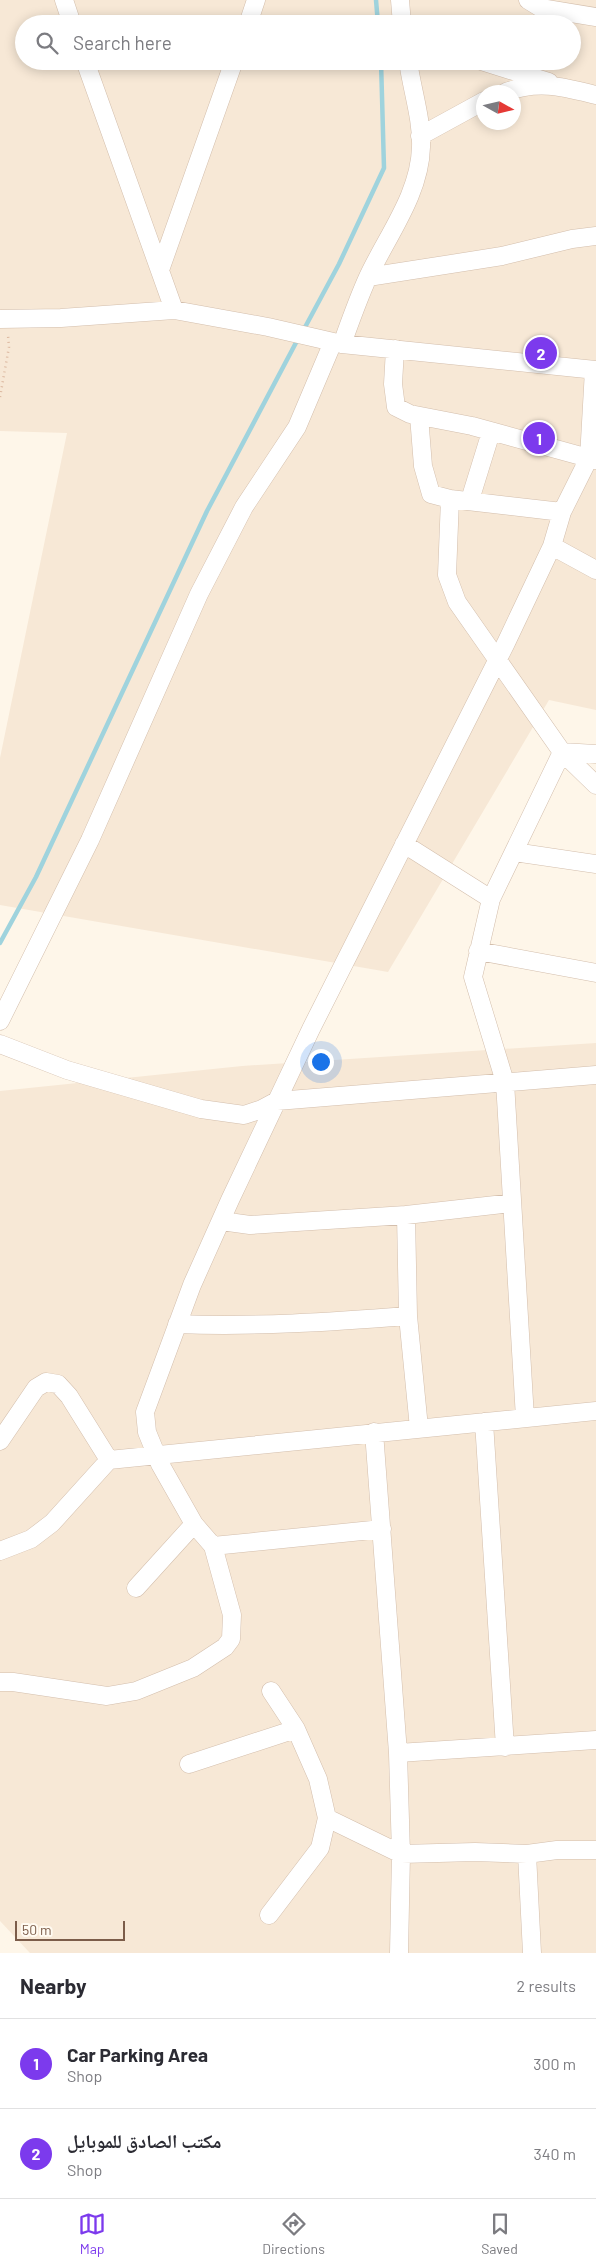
<!DOCTYPE html>
<html lang="en">
<head>
<meta charset="utf-8">
<style>
	body { margin:0; font-family:Barlow,"Noto Naskh Arabic",sans-serif; background:#f2f2f3; color:#2b2b33 }
	.compass { position:absolute; left:476px; top:85px; width:45px; height:45px; border-radius:50%; background:#fff; box-shadow:0 2px 12px #0003; rotate:98deg }
	.scale { position:absolute; left:15px; bottom:12px; width:110px; box-sizing:border-box; padding-left:5px; border:2px solid #7c5c49; border-top:0; font-size:14px; line-height:18px; white-space:nowrap; color:#7c5c49; -webkit-text-stroke:4px #fffaf1; paint-order:stroke }
	.you { position:absolute; left:320px; top:1061px; width:18px; height:18px; margin:-12px; border:4px solid #fff; border-radius:50%; background:#1a73e8; box-shadow:0 0 0 8px #1a73e833 }
	.badge { display:grid; place-items:center; width:32px; height:32px; border-radius:50%; background:#7c3aed; color:#fff; font-size:16px; font-weight:700 }
	.pin { position:absolute; translate:-50% -50%; border:2px solid #fff; box-shadow:0 1px 5px #0006 }
	.list { margin:0; padding:0; list-style:none }
	h2 { display:flex; justify-content:space-between; align-items:center; height:65px; margin:0; padding:0 20px; font-size:21px }
	h2 small { font-size:16px; font-weight:400; color:#7c7c81 }
	.list li { display:grid; grid-template-columns:32px 1fr auto; gap:15px; align-items:center; box-sizing:border-box; height:90px; padding:0 20px; border-top:1px solid #e1e1e2 }
	.list b { display:block; font-size:19px; white-space:nowrap }
	.list p { margin:0; font-size:16px; white-space:nowrap; color:#7c7c81 }
	.list em { font-size:16px; font-style:normal; color:#7c7c81 }
	.icon { flex:none; width:28px; height:28px; fill:none; stroke:currentColor; stroke-width:2; stroke-linecap:round; stroke-linejoin:round }
	.map { position:relative; flex:none; width:596px; height:1953px; overflow:hidden }
	.search { position:absolute; background:#fff; box-shadow:0 2px 12px #0003; left:15px; right:15px; top:15px; height:55px; display:flex; align-items:center; gap:12px; box-sizing:border-box; padding:0 18px; border-radius:28px; color:#7c7c81; font-size:19px }
	.sheet { height:245px; background:#fff }
	nav { display:flex; justify-content:space-around; align-items:center; box-sizing:border-box; height:70px; border-top:1px solid #e1e1e2; background:#fff; font-size:14px; color:#7c7c81 }
	nav a { display:grid; justify-items:center; gap:2px }
	nav .on { color:#7c3aed }
	.map>svg:first-child { display:block }
</style>
</head>
<body>
<div class="map">
<svg width="596" height="1953" viewBox="0 0 596 1953">
	<rect width="100%" height="100%" fill="#fef6e9"/>
	<path fill="#f7e8d6" fill-rule="evenodd" d="M0,0h596v710l-47,-10 -161,272 -388,-67v-147l67,-325 -67,-2zM24,24h548v37h-548zM484,92h30v30h-30z
		M596,1043v910h-566l-30,-32v-830l242,-25z"/>
	<g fill="none" stroke-linecap="round" stroke-linejoin="round">
		<path stroke="#9fd3dd" stroke-width="4.5" d="M376,0l2,24
			M303,331l36,-67 45,-96 -3,-107
			M0,943l36,-66 171,-366 92,-174"/>
		<g stroke="#d3beac" stroke-width="19">
			<path id="minor" d="M64,0l8,24
				M400,0l2,24
				M528,0l13,8 55,9
				M248,24l8,-24
				M85,61l89,249
				M481,61l68,21
				M506,92c33,-12 57,-5 90,3
				M420,136l64,-35
				M160,270l74,-209
				M368,277l134,-21 70,-17 24,-3
				M0,319l61,-1 113,-8 94,17 74,17 254,26
				M342,344c8,-22 16,-45 26,-67 19,-41 52,-83 53,-130 1,-28 -9,-57 -13,-86
				M395,349l-2,35 3,23 14,7 62,12 124,34
				M419,416l4,50 8,28 19,5 112,13
				M450,499l-3,76 10,27 105,150 34,33
				M470,500l21,-68
				M552,546l44,24
				M404,844l87,55
				M514,852l82,12
				M478,951l118,22
				M0,1021l90,-181 109,-246 45,-87 53,-80 36,-85
				M0,1044l67,26 134,39 43,6 18,-6 15,-8 319,-26
				M221,1221l29,4 156,-10
				M177,1324c77,3 154,-2 231,-8
				M525,1418l-20,-336 -32,-105 18,-78 71,-147 34,2
				M484,1422l21,325
				M419,1428l-11,-112 -2,-101 106,-12
				M374,1432l24,321 3,101 -2,99
				M0,1441l36,-53 10,-6 12,2 11,12 40,64
				M213,1546l169,-17
				M0,1551l31,-12 21,-16 57,-63 487,-49
				M136,1588l58,-64
				M0,1682h13l94,14 29,-5 57,-23 32,-21 6,-8 1,-24 -19,-69 -19,-22 -34,-60 -13,-32 -2,-20 47,-127 38,-85 81,-171 195,-386 46,-97 10,-34 27,-54 5,-88
				M398,1753l198,-13
				M189,1764l107,-35
				M327,1818l74,36 74,-2 52,2 30,-4h39
				M527,1854l5,99
				M269,1915l51,-67 7,-30 -9,-39 -22,-50 -25,-38"/>
		</g>
		<path stroke="#dcb8a0" stroke-width="2.5" stroke-dasharray="1 4" stroke-linecap="butt" d="M0,397l9,-50 -1,-12"/>
		<use href="#minor" stroke="#fff" stroke-width="18"/>
	</g>
</svg>
<svg class="compass" viewBox="-18 -18 36 36"><path d="M0-13l5 13h-10z" fill="#e53935"/><path d="M0 13l5-13h-10z" fill="#7c7c81"/></svg>
<div class="scale">50 m</div>
<div class="you"></div>
<div class="pin badge" style="left:539px;top:438px">1</div>
<div class="pin badge" style="left:541px;top:353px">2</div>
<div class="search"><svg class="icon" aria-label="search" viewBox="0 0 24 24"><circle cx="10" cy="10" r="6"/><path d="M15 15l6 6"/></svg>Search here</div>
</div>
<section class="sheet">
<h2>Nearby<small>2 results</small></h2>
<ul class="list">
<li><span class="badge">1</span><div><b>Car Parking Area</b><p>Shop</p></div><em>300 m</em></li>
<li><span class="badge">2</span><div><b>مكتب الصادق للموبايل</b><p>Shop</p></div><em>340 m</em></li>
</ul>
</section>
<nav>
<a class="on"><svg class="icon" aria-label="map" viewBox="0 0 24 24"><path d="M3 6l6-2 6 2 6-2v14l-6 2-6-2-6 2zM9 4v14M15 6v14"/></svg>Map</a>
<a><svg class="icon" aria-label="directions" viewBox="0 0 24 24"><path d="M12 3l9 9-9 9-9-9zM9 14v-3h6M13 9l2 2-2 2"/></svg>Directions</a>
<a><svg class="icon" aria-label="saved" viewBox="0 0 24 24"><path d="M7 4h10v16l-5-4-5 4z"/></svg>Saved</a>
</nav>
</body>
</html>
